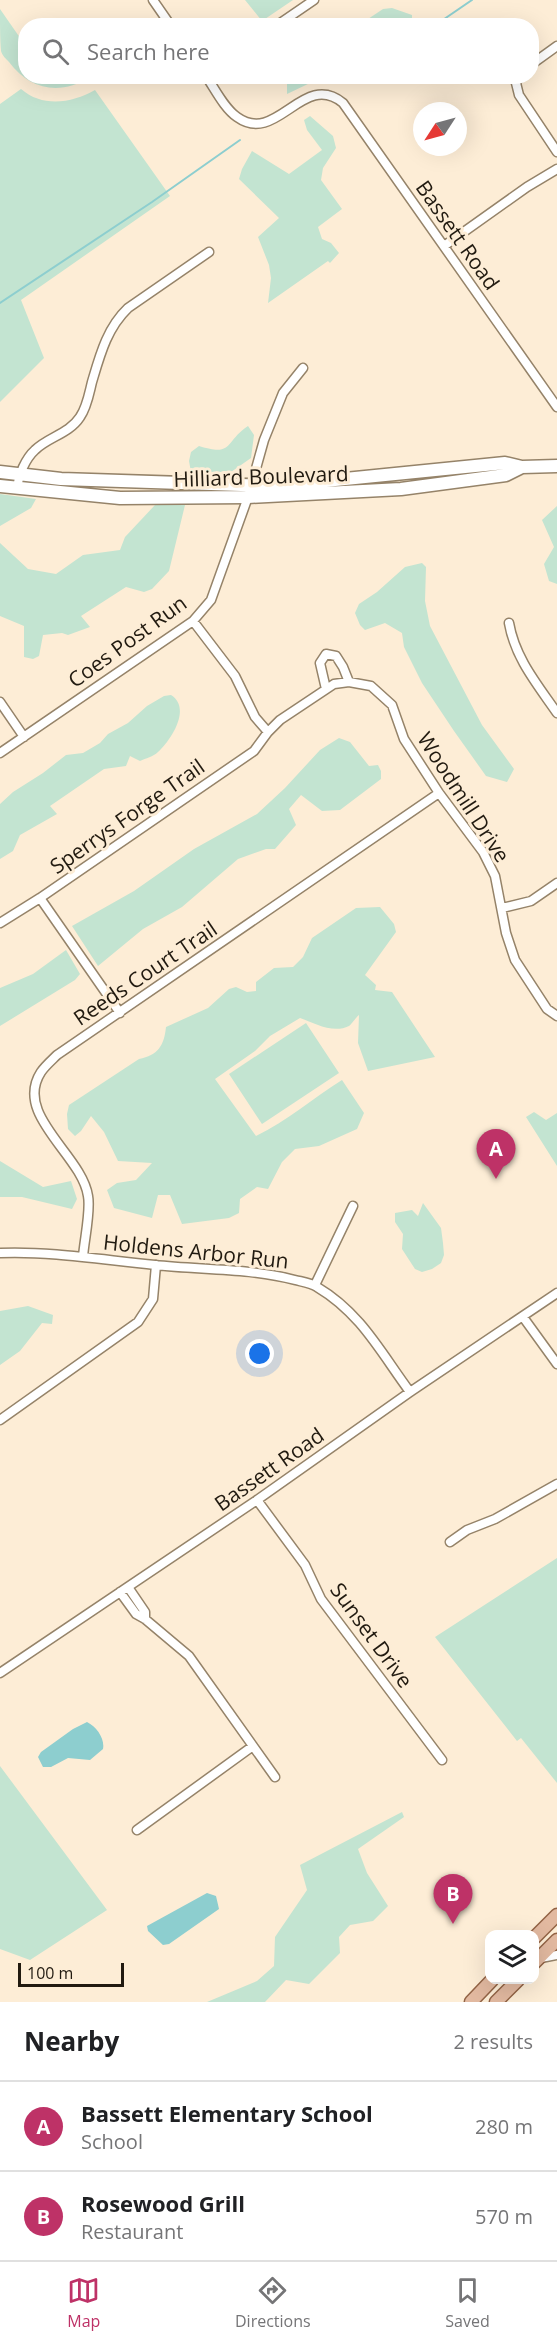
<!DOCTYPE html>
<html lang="en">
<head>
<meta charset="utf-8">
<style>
	body { margin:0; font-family:"Open Sans",sans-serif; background:#f6f6f6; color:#202124 }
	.controls { position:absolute; right:18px; bottom:18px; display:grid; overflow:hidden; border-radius:12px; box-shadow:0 6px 24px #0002 }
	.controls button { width:54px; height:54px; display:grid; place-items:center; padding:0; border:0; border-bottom:2px solid #e0e0e0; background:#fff; color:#202124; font:30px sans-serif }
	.compass { position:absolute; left:413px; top:102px; width:54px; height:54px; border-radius:50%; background:#fff; box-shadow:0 6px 24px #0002; rotate:234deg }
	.scale { position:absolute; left:18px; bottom:15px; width:106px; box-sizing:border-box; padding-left:6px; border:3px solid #211a10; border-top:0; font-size:16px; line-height:21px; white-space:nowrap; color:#211a10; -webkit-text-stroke:4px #fdedd6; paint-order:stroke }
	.you { position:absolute; left:260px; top:1354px; width:21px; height:21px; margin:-15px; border:4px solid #fff; border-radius:50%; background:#1a73e8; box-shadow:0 0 0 9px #1a73e833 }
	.badge { display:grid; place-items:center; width:39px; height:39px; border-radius:50%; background:#be3267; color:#fff; font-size:20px; font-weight:700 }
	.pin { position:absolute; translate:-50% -50px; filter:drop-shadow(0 2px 3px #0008) }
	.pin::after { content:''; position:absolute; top:32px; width:21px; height:18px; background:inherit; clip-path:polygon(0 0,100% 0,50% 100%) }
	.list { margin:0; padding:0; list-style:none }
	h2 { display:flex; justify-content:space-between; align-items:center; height:78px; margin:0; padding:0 24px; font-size:26px }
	h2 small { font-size:20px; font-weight:400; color:#757577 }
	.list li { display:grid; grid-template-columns:39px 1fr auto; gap:18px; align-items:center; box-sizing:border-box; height:90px; padding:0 24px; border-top:2px solid #e0e0e0 }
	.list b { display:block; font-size:22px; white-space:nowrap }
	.list p { margin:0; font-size:20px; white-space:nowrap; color:#757577 }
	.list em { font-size:20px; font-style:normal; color:#757577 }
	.icon { flex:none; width:33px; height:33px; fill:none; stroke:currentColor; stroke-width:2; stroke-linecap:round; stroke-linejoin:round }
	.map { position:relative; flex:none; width:557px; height:2002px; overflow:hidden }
	.search { position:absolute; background:#fff; box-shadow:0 6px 24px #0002; left:18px; right:18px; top:18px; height:66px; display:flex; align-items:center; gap:15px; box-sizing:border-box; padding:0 21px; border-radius:24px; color:#757577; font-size:22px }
	.sheet { height:258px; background:#fff }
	nav { display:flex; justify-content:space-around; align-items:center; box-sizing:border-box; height:84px; border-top:2px solid #e0e0e0; background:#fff; font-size:16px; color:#757577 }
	nav a { display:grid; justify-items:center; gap:3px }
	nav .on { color:#be3267 }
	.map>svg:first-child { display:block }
</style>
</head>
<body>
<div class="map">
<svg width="557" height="2002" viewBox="0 0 557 2002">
	<rect width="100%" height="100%" fill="#fdedd6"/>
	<path fill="#c3e4d1" d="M245,0h48l-31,21z
		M392,8l20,7v10h-53l24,-16z
		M0,9l25,36 1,31 64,1c-30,19 -60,13 -81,-15 -3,-3 -7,-7 -8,-11 -1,-11 -1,-30 -1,-42z
		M298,76h32v1l-20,6 -23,11v-13z
		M21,89c22,19 51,14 74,1l75,106 -149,104 23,58 -44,44v-298z
		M310,116l23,20 3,12 -13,20 -2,12 21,29 -24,18 4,12 9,4 8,10 -9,10 -2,-2 -60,42 3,-25 -2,-13 -11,-28 21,-19 -40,-39 3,-10 10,-18 37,23 33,-24 -15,-20 -3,-10z
		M248,426l6,9 -3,23 -20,14h-40l-2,-11 2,-9 8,-6c35,11 25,-4 49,-20z
		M0,494l36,5 -5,9 -31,18z
		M155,505h30l-16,66 -17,18 -8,3 -18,-5 -45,29 9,11 -22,8 -6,-2 -19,2 -4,21 -6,3 -9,-2v-31l-24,-10v-73l28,26 28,5 27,-19 37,-5 5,-13z
		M557,506v78l-8,-3 -5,-17 10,-17 -12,-27z
		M422,563l4,4 -1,34 5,25 52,99 32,44 -7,13 -21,-6 -32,-45 -32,-48 -18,-36 -2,-14 -17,-10 -20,7 -5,-5 -5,-12 4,-9 18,-12 28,-25z
		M171,695c21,13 0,45 -13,57 -5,5 -12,6 -18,9l-10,-5 -4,10 -22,3 -54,37 7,8 -37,21 -7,16 -13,8v-55l13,-12 30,-19 23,-18 17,-2 17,-10 8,-9 20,-11 19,-17 17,-10z
		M339,738l11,4 19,24 9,-1 3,6v8l-41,31 -18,1 -21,-16 -12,14 7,16 -21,24h-9l-28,10 -56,48 -39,22 -45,37 -26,-40 62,-35 60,-42 63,-35 28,-26 35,-38z
		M380,907l14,17 2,8 -31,43 11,10 -1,5 17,2 43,65 -67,14 -10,-28 1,-28c-3,2 -7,9 -10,11 -16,8 -35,-3 -49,-8l-30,18 -15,15 -40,28 41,57c31,-15 57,-38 86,-56l22,33 -7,16 -38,17 -24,3 -13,13 -14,27 -11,-2 -17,12 -1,14 -10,5 -47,6 -12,-29h-12l-6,23 -38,-10 -7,-18 10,-7 19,-3 16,-17 -34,-2 -14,-29 -13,-16 -10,15 -6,5 -7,-7 -1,-15 2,-9 70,-46c19,-4 25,-13 27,-32l42,-19 21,-19 7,-2 11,5 9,-1v-9l18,-14 19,-1 10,-10 9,-19 44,-30z
		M66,950l14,24 -5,6 -75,46v-38l33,-14z
		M306,1023l33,50 -77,51 -33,-50z
		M534,1112l12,8 11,-7v53l-31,-49z
		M0,1161l43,26 28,-6 6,18 -5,10 -50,-12h-22z
		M423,1203l18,25 2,15 1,12 -3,8 -9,6 -10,3 -7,-3 -13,-20 1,-15 -8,-12v-9l17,-3 6,6z
		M28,1306l25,9 -1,9 -10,-1 -22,28 -20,14v-54z
		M557,1558v225l-36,-45 -4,3 -82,-104z
		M0,1766l107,144 -77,50 -30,-11z
		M402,1812l2,5 -46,32 9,24 21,33 -15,15 -23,4 -11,12 1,16 -31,31 -23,-4 -21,22h-58l50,-21 17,-15 1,-29 32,-47 -7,-25z"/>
	<path fill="#8dcecf" d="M87,1722c10,5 18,17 16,27l-13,11 -22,-2 -17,9h-8l-5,-10 3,-5 32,-23z
		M207,1893l9,3 3,13 -50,35 -6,1 -15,-14 -1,-5z"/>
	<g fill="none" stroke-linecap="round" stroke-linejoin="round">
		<path stroke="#8dcecf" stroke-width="2" d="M434,26l38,-26
			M0,303l152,-101 88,-62"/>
		<g stroke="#958369" stroke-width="11">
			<path id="street" d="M153,0l18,26
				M276,26l38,-26
				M532,64l25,-18
				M206,76c9,13 18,32 31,41 40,29 66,-47 106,-14l214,304
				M519,76l-3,7 3,12 38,57
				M444,246l83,-59 30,-18
				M17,487c2,-12 8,-28 18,-37 13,-13 34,-16 45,-33 7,-10 9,-23 12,-35 8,-27 15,-54 36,-74l81,-56
				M193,621l42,55 20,41 13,15
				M509,623c6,35 28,61 48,90
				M326,689l-6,-26 6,-9 10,2 7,11 6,15
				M0,702l24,35
				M0,753l193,-132 18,-21 5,-14 32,-89 16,-57 19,-47 20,-25
				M40,898l80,115
				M502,908l29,-7 26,-18
				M0,923l40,-25 214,-147 14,-19 12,-12 54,-36 15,-2 22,4 21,19 12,34 35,54 44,59 12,24 11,57 9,27 32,49 10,7
				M0,1253c52,-2 103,7 155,12 46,5 95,3 140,15 8,2 16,3 22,7 44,26 64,66 93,105
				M83,1257c1,-16 8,-46 5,-61 -6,-41 -75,-81 -47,-124 4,-6 11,-12 16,-17l382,-262
				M315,1285l38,-79
				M523,1317l34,47
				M0,1420l138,-98 15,-23 3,-34
				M257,1500l48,65 16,34 121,161
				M450,1542l17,-12 28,-11 62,-35
				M128,1587l17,25v7
				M120,1592l16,22 9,5 44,37 86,121
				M0,1673l257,-173 153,-108 147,-99
				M137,1830l116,-84
				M541,1958l16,-3"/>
		</g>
		<g stroke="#958369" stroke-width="15">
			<path id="secondary" d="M0,472l61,7 214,7 230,-23 17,4 35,-1
				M0,486l120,12 128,-1 153,-8 105,-14 16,-8"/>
		</g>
		<g stroke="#926345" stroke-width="15">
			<path id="primary" d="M534,1938l23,-23
				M534,1963l23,-23
				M471,2002l21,-22
				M496,2002l22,-22"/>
		</g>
		<use href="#street" stroke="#fff" stroke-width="8"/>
		<use href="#secondary" stroke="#fff" stroke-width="12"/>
		<use href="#primary" stroke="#e2b9a0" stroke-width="12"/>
	</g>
	<g text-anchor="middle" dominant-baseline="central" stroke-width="6" stroke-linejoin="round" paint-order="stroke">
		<g font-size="21" fill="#211a10" stroke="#fdedd6">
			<text transform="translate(458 235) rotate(55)">Bassett Road</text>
			<text transform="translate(261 476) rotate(-2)">Hilliard Boulevard</text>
			<text transform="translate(127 641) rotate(-36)">Coes Post Run</text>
			<text transform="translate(464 797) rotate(57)">Woodmill Drive</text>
			<text transform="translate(127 816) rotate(-35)">Sperrys Forge Trail</text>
			<text transform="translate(145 973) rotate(-34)">Reeds Court Trail</text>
			<text transform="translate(196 1251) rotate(6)">Holdens Arbor Run</text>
			<text transform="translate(269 1469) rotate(-35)">Bassett Road</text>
			<text transform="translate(372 1635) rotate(54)">Sunset Drive</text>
		</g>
	</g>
</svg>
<div class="controls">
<button><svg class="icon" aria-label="layers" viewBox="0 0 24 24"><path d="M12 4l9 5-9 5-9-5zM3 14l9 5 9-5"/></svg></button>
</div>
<svg class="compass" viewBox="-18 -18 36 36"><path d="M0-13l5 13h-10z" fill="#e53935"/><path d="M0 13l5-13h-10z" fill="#757577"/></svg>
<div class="scale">100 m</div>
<div class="you"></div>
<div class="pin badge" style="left:496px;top:1179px">A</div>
<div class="pin badge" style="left:453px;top:1924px">B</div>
<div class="search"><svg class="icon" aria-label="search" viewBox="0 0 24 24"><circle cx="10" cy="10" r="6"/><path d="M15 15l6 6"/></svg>Search here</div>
</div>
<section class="sheet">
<h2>Nearby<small>2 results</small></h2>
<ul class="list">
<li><span class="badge">A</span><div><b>Bassett Elementary School</b><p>School</p></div><em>280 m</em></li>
<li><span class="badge">B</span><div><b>Rosewood Grill</b><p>Restaurant</p></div><em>570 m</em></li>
</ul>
</section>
<nav>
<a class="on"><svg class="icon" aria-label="map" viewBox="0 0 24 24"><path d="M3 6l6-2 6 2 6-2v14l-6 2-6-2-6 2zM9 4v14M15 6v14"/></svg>Map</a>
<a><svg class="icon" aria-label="directions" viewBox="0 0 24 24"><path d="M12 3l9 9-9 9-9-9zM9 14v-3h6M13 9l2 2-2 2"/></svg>Directions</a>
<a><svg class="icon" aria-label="saved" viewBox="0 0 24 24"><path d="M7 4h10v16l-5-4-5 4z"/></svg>Saved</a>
</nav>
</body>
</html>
